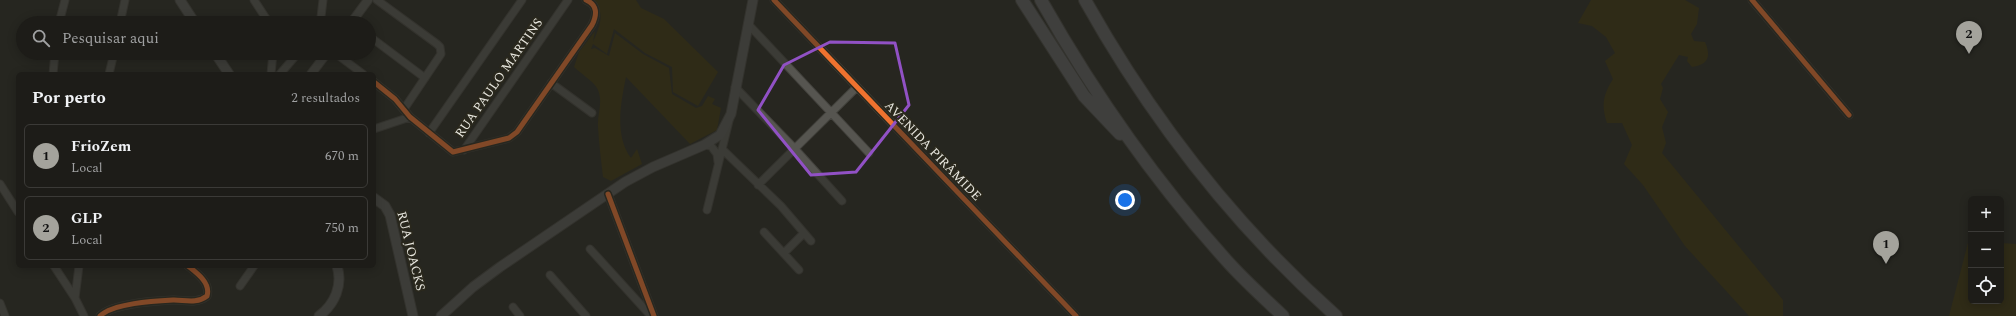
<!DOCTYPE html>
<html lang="pt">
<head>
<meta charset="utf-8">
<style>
	body { margin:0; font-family:Spectral,serif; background:#252521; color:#f1f3f6 }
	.controls { position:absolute; right:12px; bottom:12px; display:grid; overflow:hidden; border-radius:6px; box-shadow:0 2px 10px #0003 }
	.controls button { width:36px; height:36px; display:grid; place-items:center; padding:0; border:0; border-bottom:1px solid #3b3a37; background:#1d1c18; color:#f1f3f6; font:20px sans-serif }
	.you { position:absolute; left:1125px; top:200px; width:14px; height:14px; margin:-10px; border:3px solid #fff; border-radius:50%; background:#1a73e8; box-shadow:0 0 0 6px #1a73e833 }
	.badge { display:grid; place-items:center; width:26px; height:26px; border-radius:50%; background:#a4a39c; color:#111; font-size:13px; font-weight:700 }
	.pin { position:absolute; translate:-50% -33px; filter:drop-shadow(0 1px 2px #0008) }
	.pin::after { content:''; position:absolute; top:21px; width:14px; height:12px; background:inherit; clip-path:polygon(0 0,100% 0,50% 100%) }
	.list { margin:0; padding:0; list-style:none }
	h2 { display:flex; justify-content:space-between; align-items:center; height:52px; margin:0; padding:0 16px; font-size:17px }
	h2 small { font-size:13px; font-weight:400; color:#a0a1a2 }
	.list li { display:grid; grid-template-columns:26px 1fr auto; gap:12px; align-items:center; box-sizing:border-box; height:64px; margin:0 8px 8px; padding:0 8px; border:1px solid #3b3a37; border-radius:6px }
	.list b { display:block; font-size:15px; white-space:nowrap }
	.list p { margin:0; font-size:13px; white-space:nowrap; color:#a0a1a2 }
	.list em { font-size:13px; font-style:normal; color:#a0a1a2 }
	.icon { flex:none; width:22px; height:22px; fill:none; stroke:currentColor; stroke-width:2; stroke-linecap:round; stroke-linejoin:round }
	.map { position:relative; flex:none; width:2016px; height:316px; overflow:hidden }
	.search { position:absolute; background:#1d1c18; box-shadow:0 2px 10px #0003; left:16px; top:16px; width:360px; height:44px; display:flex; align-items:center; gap:10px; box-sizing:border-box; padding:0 14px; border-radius:22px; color:#a0a1a2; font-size:15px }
	.panel { position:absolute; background:#1d1c18; box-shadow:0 2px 10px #0003; left:16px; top:72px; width:360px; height:196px; border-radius:6px }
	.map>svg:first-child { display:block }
</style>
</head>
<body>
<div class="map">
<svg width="2016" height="316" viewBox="0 0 2016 316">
	<rect width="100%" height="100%" fill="#272620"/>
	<path fill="#3a320c" d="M594,0h42l5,8 23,11 54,53 -20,34 -25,-14 -1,-25 -27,-14 -31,-24 -7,25 -14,-10 -2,5 4,-1 14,8 6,-23 28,21 26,14 3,26 24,14 6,-2 6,-10 7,3 -3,5 9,4 -4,22 -27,14 -64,-67c-5,25 -12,58 5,81l6,-9 5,15 -31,17 -8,-4c-2,-17 -4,-33 -5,-50 -1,-13 6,-26 -1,-39 -5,-8 -16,-14 -23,-21l5,-15 16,-21 -2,11c6,-14 13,-28 1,-42z
		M1591,0h94l14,8 -2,16 -6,10 3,7 11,1c6,14 4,23 -13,25l-5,-6 1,-4 -9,-2 -18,29 2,4 -3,11 8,13 -6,15 4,16 -4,10 121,147v16h-34l-64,-70 -42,-61 -19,-21 8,-19 -10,-22h-15c-6,-18 -4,-28 6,-44l-8,-18 10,-8 -9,-16 -14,-11 -14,-3z
		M1969,239h2v62h30v-58l15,1v72h-67z"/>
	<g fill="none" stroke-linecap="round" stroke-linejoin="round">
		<g stroke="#43423d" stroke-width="9">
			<path id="minor" d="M254,0l15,23
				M377,0l60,44 3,3 1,7 -37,55
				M774,0l302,316
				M1752,0l97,115
				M59,23l6,-23
				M120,23l5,-23
				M318,23l3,-6 2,-17
				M748,24l121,129
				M369,36l56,42
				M335,53l28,21
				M53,74l2,-21
				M109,74l5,-21
				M271,74l2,-21
				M280,74l18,-21
				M374,82l21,17 15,18 43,35 56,-14 8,-6 75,-107c5,-10 6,-20 -6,-25
				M551,83l41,30
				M735,87l60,62 47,52
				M374,129l36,-12
				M429,133l93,-133
				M704,145l7,1 6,8 1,8
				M464,150l104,-150
				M723,150l58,56 30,35
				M0,184l18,28
				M758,185l99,-98
				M608,194l46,122
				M707,210l22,-89
				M764,232l35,38
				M590,249l61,67
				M784,253l20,-20
				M54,266l21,32 9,18
				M550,275l36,41
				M240,286l14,-20
				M75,298l4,-32
				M0,303l5,13
				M513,307l7,9
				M100,316c13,-13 55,-15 74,-16 11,0 23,4 33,-4 4,-13 -10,-23 -19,-30"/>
		</g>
		<g stroke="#43423d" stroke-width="10">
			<path id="tertiary" d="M351,23l17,-23
				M311,74l16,-21"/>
		</g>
		<g stroke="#43423d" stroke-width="11">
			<path id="secondary" d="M180,0l15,23
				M215,53l14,21
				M374,198l11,8 5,9 23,101
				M319,316c16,-12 24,-31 18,-50
				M441,316l32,-29 27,-20 125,-85 28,-15 51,-22 16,-10 11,-21 22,-114"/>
		</g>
		<g stroke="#43423d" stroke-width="14">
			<path id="motorway" d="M1022,0l62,96 36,38
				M1041,0c53,94 113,180 186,261 17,19 37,37 56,55
				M1085,0c66,118 150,226 251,316"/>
		</g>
		<use href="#minor" stroke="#565550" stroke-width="7"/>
		<use href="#tertiary" stroke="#565550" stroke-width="8"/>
		<use href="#secondary" stroke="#585856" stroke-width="9"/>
		<use href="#motorway" stroke="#5d5d60" stroke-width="12"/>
		<g stroke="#2a281d" stroke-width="8">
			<path id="cycleway" d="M774,0l302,316
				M1752,0l97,115
				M374,82l21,17 15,18 43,35 56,-14 8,-6 75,-107c5,-10 6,-20 -6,-25
				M608,194l46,122
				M100,316c13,-13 55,-15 74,-16 11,0 23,4 33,-4 4,-13 -10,-23 -19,-30"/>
		</g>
		<use href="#cycleway" stroke="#ef722f" stroke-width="5"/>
	</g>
	<path d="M0 0H2016V316H0ZM830,42l65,1 14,62 -53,67 -45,3 -53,-65 26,-45z" fill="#272620" fill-opacity=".55" fill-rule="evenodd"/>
	<path fill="none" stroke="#9151c5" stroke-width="3" stroke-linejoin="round" d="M830,42l65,1 14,62 -53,67 -45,3 -53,-65 26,-45z"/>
	<g text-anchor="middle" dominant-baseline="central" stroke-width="4" stroke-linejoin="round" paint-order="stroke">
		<g font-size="13" fill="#e8e7df" stroke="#2a281d">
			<text transform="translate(499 78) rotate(-55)">RUA PAULO MARTINS</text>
			<text transform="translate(933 151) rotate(46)">AVENIDA PIRÂMIDE</text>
			<text transform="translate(411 251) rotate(76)">RUA JOACKS</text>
		</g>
	</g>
</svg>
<div class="controls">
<button>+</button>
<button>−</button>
<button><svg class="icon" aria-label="locate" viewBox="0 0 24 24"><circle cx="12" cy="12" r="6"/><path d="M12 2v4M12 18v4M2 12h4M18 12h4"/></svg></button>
</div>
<div class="you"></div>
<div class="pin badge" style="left:1886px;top:264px">1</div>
<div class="pin badge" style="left:1969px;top:54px">2</div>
<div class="search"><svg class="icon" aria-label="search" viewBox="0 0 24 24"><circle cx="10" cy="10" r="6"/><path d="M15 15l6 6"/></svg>Pesquisar aqui</div>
<section class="panel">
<h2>Por perto<small>2 resultados</small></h2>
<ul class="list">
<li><span class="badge">1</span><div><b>FrioZem</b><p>Local</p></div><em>670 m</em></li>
<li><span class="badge">2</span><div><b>GLP</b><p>Local</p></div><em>750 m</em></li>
</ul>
</section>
</div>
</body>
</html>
